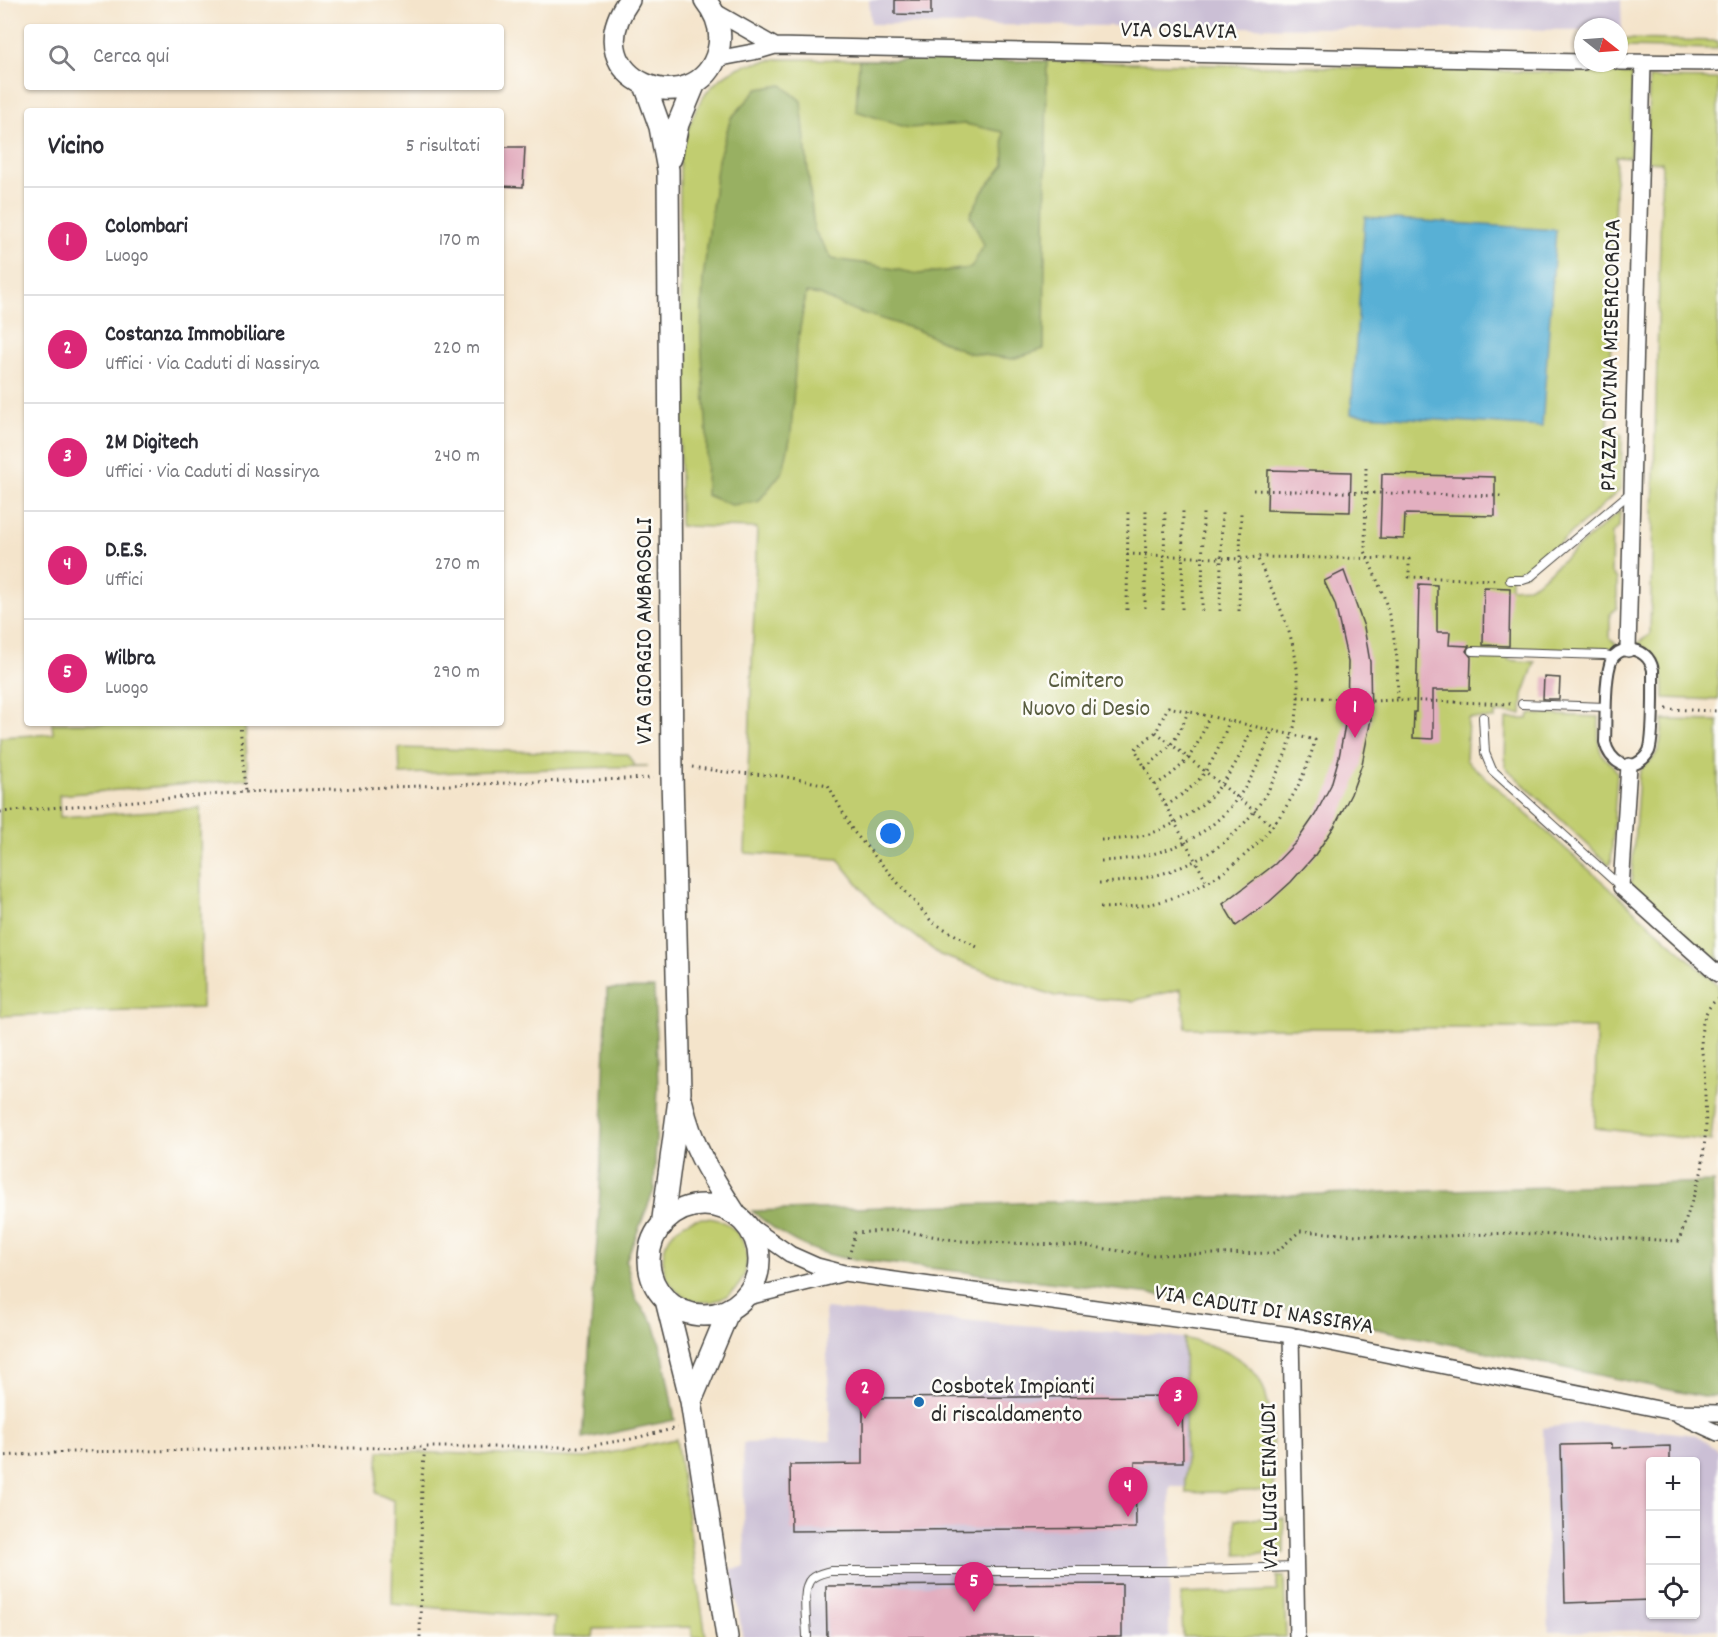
<!DOCTYPE html>
<html lang="it">
<head>
<meta charset="utf-8">
<style>
	body { margin:0; font-family:Dekko,sans-serif; background:#f2f2f3; color:#2b2b33 }
	.controls { position:absolute; right:18px; bottom:18px; display:grid; overflow:hidden; border-radius:6px; box-shadow:0 2px 4px #0004 }
	.controls button { width:54px; height:54px; display:grid; place-items:center; padding:0; border:0; border-bottom:2px solid #e1e1e2; background:#fff; color:#2b2b33; font:30px sans-serif }
	.compass { position:absolute; left:1574px; top:18px; width:54px; height:54px; border-radius:50%; background:#fff; box-shadow:0 2px 4px #0004; rotate:107deg }
	.you { position:absolute; left:891px; top:834px; width:21px; height:21px; margin:-15px; border:4px solid #fff; border-radius:50%; background:#1a73e8; box-shadow:0 0 0 9px #1a73e833 }
	.badge { display:grid; place-items:center; width:39px; height:39px; border-radius:50%; background:#db2777; color:#fff; font-size:20px; font-weight:700 }
	.pin { position:absolute; translate:-50% -50px; filter:drop-shadow(0 2px 3px #0008) }
	.pin::after { content:''; position:absolute; top:32px; width:21px; height:18px; background:inherit; clip-path:polygon(0 0,100% 0,50% 100%) }
	.list { margin:0; padding:0; list-style:none }
	h2 { display:flex; justify-content:space-between; align-items:center; height:78px; margin:0; padding:0 24px; font-size:26px }
	h2 small { font-size:20px; font-weight:400; color:#7c7c81 }
	.list li { display:grid; grid-template-columns:39px 1fr auto; gap:18px; align-items:center; box-sizing:border-box; height:108px; padding:0 24px; border-top:2px solid #e1e1e2 }
	.list b { display:block; font-size:22px; white-space:nowrap }
	.list p { margin:0; font-size:20px; white-space:nowrap; color:#7c7c81 }
	.list em { font-size:20px; font-style:normal; color:#7c7c81 }
	.icon { flex:none; width:33px; height:33px; fill:none; stroke:currentColor; stroke-width:2; stroke-linecap:round; stroke-linejoin:round }
	.map { position:relative; flex:none; width:1718px; height:1637px; overflow:hidden }
	.search { position:absolute; background:#fff; box-shadow:0 2px 4px #0004; left:24px; top:24px; width:480px; height:66px; display:flex; align-items:center; gap:15px; box-sizing:border-box; padding:0 21px; border-radius:6px; color:#7c7c81; font-size:22px }
	.panel { position:absolute; background:#fff; box-shadow:0 2px 4px #0004; left:24px; top:108px; width:480px; height:618px; border-radius:6px }
	.map>svg:first-child { display:block }
</style>
</head>
<body>
<div class="map">
<svg width="1718" height="1637" viewBox="0 0 1718 1637">
	<rect width="100%" height="100%" fill="#fdfcf7"/>
	<filter id="ink" filterUnits="userSpaceOnUse"><feTurbulence type="fractalNoise" baseFrequency=".0167" numOctaves="2"/><feDisplacementMap in="SourceGraphic" scale="12" xChannelSelector="R" yChannelSelector="G"/><feConvolveMatrix kernelMatrix="1 2 1 2 8 2 1 2 1" color-interpolation-filters="sRGB"/></filter>
	<filter id="wash" filterUnits="userSpaceOnUse"><feTurbulence type="fractalNoise" baseFrequency=".008" numOctaves="4" result="noise"/><feDisplacementMap in="SourceGraphic" scale="24" xChannelSelector="R" yChannelSelector="G"/><feGaussianBlur stdDeviation="1.35" result="paint"/><feColorMatrix in="noise" values="0 0 0 0 0 0 0 0 0 0 0 0 0 0 0 0 0 1.4 0 .05"/><feComposite in="paint" operator="in"/></filter>
	<g filter="url(#wash)">
		<rect width="100%" height="100%" fill="#f4e4cb"/>
		<path fill="#cbbfd5" fill-rule="evenodd" d="M869,0h752l1,31h-3v-4h-36v3l-712,-6z
			M825,1309l359,29 2,149h-16l-1,150h-426l-12,-68 14,-2 -2,-124 88,-2z
			M1583,1423l114,12 21,16v178l-169,3 -6,-204zM1650,1462h46v152h-46z"/>
		<path fill="#c1cd6f" stroke="#767c4d" stroke-width="1.5" d="M1623,39l95,2v8l-95,-2z
			M776,59l271,2 585,13 -2,83 -14,-1 -8,277 14,2 -1,54 -96,85h-14v14l17,-1 8,-4 84,-72 -1,16 -7,6 -1,40 6,6v29l-7,6v24l6,6 -2,8 -105,-4 -1,12 27,2 -12,33 -1,19 -27,-1v6l-27,-1 -2,42 252,225v80l-7,76 -116,-13 1,-100h-410l-5,-39 -49,12 -77,-5 -115,-41 -65,-50 -37,-46 -93,-6 12,-325 -77,-2v-369c9,-37 21,-73 60,-90 10,-4 25,-5 36,-8z
			M1649,78l69,1v621l-54,-2c0,-24 0,-44 -27,-54l13,-10 12,-472 -15,-1z
			M1529,714l70,3c0,12 -3,31 5,40 6,6 10,8 13,16l-6,90 -3,1 -103,-97 1,-48h22z
			M1663,720l55,1v240l-87,-77 8,-108 4,-10c19,-10 18,-27 20,-46z
			M52,723h193l3,56 -189,16 1,22 140,-9 2,200 -202,8v-279l53,-3z
			M399,748l228,6 8,12h13l-248,8z
			M663 1260a42 42 0 1 1 84 0a42 42 0 1 1-84 0Z
			M1184,1338c27,7 56,15 73,38 18,25 16,84 17,114l-88,3z
			M676,1439l30,198h-13l-2,-10 -97,2 -1,8h-39l1,-19 -163,-14 2,-103 -18,-8 3,-42 208,7z
			M1284,1518v35l-47,2 -1,-36z
			M1277,1576h7l2,61h-103l-2,-43 96,-3z"/>
		<path fill="#98b062" stroke="#626e46" stroke-width="1.5" d="M859,60l188,1 -3,288 -32,10 -43,-6 -52,-23 -70,-22 -27,-13 -14,-2 -10,59 -5,83 -8,36 -25,31 -27,3 -25,-10 1,-58 -6,-99 2,-59 15,-119 13,-42 27,-29 24,-4 19,16 13,129 18,29 38,5 48,10 53,-6 13,-23 -14,-30 13,-24 21,-26 -1,-33 -38,-8 -57,4 -52,-17z
			M654,988l4,98 -4,104 -28,71 10,39 18,23 9,32 12,65 -92,19 16,-227 8,-223z
			M1713,1182l5,213 -14,2 -423,-88 -438,-51c-38,-8 -62,-22 -91,-47z"/>
		<path fill="#58b0d5" stroke="#426e80" stroke-width="1.5" d="M1365,217l191,13 -14,197 -191,-13z"/>
		<g id="blocks">
			<path fill="#e3afc0" d="M895,0h36v15l-36,-1z
				M501,147h24l-2,40 -22,-1z
				M1268,470l83,2 -1,40 -83,-2z
				M1382,474l113,3v39l-90,-2 -1,25 -24,-1z
				M1344,571l20,56 6,35 1,57 -9,45 -11,30 -17,33 -19,28 -24,27 -22,20 -33,24 -13,-22 52,-40 22,-23 18,-26 16,-30 8,-28 8,-43 1,-52 -13,-58 -11,-23z
				M1419,584l18,1v47h13l-1,13 20,1 -3,5 5,6 -1,33h-37v49l-20,-1 1,-26h2z
				M1484,587l26,1 -1,58 -26,-1z
				M1544,677l16,1 -1,21h-16z
				M1182,1396l1,66h-48l1,66 -345,3 -1,-66 73,-1v-66z
				M1612,1444v4l58,-2v15h-20v139l-85,3 -4,-158z
				M1122,1584v53h-295l-1,-51z"/>
		</g>
	</g>
	<g filter="url(#ink)">
		<use href="#blocks" fill-opacity="0" stroke="#494743" stroke-width="1.5"/>
		<g fill="none" stroke-linecap="round" stroke-linejoin="round">
			<g stroke="#494743" stroke-width="10">
				<path id="service" d="M1510,580h13l6,-2 101,-85
					M1472,651l133,4 8,2
					M1522,704l84,3
					M1483,717l2,36 7,17 128,116
					M807,1637c0,-14 -6,-49 4,-58 5,-5 12,-6 19,-8h339l125,-4"/>
			</g>
			<g stroke="#494743" stroke-width="14">
				<path id="pedestrian" d="M1628,649c14,1 22,8 25,21 0,17 1,69 -4,81 -5,10 -18,18 -28,13 -9,-5 -14,-13 -16,-22 1,-21 -1,-66 7,-83 4,-7 10,-9 16,-10z"/>
			</g>
			<g stroke="#494743" stroke-width="18">
				<path id="minor" d="M714,11l61,35
					M716,59l42,-8 17,-5 808,16
					M1619,62l99,1
					M1628,649l15,-586
					M1629,766l-8,121 97,87
					M744,1222l46,32 27,12 27,7 447,62 382,77 45,1
					M744,1298l97,-24
					M1291,1335l6,302
					M1679,1415l39,18"/>
			</g>
			<g stroke="#494743" stroke-width="24">
				<path id="secondary" d="M629,0c-57,81 69,126 89,51 5,-19 -1,-36 -13,-51
					M645,85l15,42 8,43 4,607 8,315 -18,134
					M671,158l7,-34 17,-41
					M682,1103c10,45 30,74 54,112
					M649 1260a55 55 0 1 1 110 0a55 55 0 1 1-110 0Z
					M666,1300l25,101 36,236
					M691,1401l38,-91"/>
			</g>
			<path stroke="#494743" stroke-width="3" stroke-dasharray="1.5 4.5" stroke-linecap="butt" d="M1366,468l-1,83 19,46 8,28 5,33 1,42 114,4
				M1253,490l250,6
				M1127,554l113,5 17,-2 152,2v18l89,3
				M1145,608l1,-99
				M1182,609l1,-99
				M1127,610l1,-99
				M1163,610l2,-100
				M1202,611l1,-99
				M1220,611l2,-99
				M1239,611l2,-99
				M1298,697l50,2
				M1372,701l26,-1
				M1666,709l52,2
				M240,723l5,69
				M1156,732l117,94
				M692,767l33,5 56,4 47,9 25,46 79,91 45,25
				M1145,768c24,-19 33,-28 43,-57
				M1155,785c31,-18 42,-35 54,-69
				M1166,806c10,-7 21,-15 30,-23 16,-17 26,-41 33,-62
				M0,812l245,-20 408,-14
				M1101,840c17,-1 35,-1 51,-7 52,-19 83,-56 100,-107
				M1101,861c92,-4 141,-44 171,-131
				M1099,883c83,-3 144,-36 179,-112 17,-37 23,-61 19,-102 -4,-40 -24,-76 -40,-112
				M1100,908c20,-1 40,-1 59,-6 77,-21 137,-86 156,-162l-147,-33 -12,25 -21,17 72,133
				M849,1257l6,-24 42,-3 63,11 126,5 62,9 127,-2 25,-22 98,7 114,-5 167,8 23,-71 4,-43 -2,-64c-5,-20 -5,-52 14,-64
				M0,1456l70,-4 355,-5
				M420,1637l2,-160 3,-30h158l48,-8 46,-11"/>
			<use href="#service" stroke="#fff" stroke-width="8"/>
			<use href="#pedestrian" stroke="#fff" stroke-width="10"/>
			<use href="#minor" stroke="#fff" stroke-width="15"/>
			<use href="#secondary" stroke="#fff" stroke-width="21"/>
		</g>
	</g>
	<circle fill="#1f6fb2" stroke="#fdfcf7" stroke-width="2" cx="919" cy="1402" r="6"/>
	<g text-anchor="middle" dominant-baseline="central" stroke-width="5" stroke-linejoin="round" paint-order="stroke">
		<g font-size="24" fill="#2b2b2b" stroke="#fdfcf7">
			<text transform="translate(1179 32) rotate(1)">VIA OSLAVIA</text>
			<text transform="translate(1612 355) rotate(-89)">PIAZZA DIVINA MISERICORDIA</text>
			<text transform="translate(646 631) rotate(-90)">VIA GIORGIO AMBROSOLI</text>
			<text transform="translate(1264 1311) rotate(9)">VIA CADUTI DI NASSIRYA</text>
			<text transform="translate(1271 1486) rotate(-91)">VIA LUIGI EINAUDI</text>
		</g>
		<g font-size="24" fill="#585c3f" stroke="#fdfcf7">
			<text x="1086" y="682">Cimitero<tspan x="1086" dy="28">Nuovo di Desio</tspan></text>
		</g>
		<g font-size="24" fill="#2b2b2b" stroke="#fdfcf7" text-anchor="start">
			<text x="931" y="1388">Cosbotek Impianti<tspan x="931" dy="28">di riscaldamento</tspan></text>
		</g>
	</g>
</svg>
<div class="controls">
<button>+</button>
<button>−</button>
<button><svg class="icon" aria-label="locate" viewBox="0 0 24 24"><circle cx="12" cy="12" r="6"/><path d="M12 2v4M12 18v4M2 12h4M18 12h4"/></svg></button>
</div>
<svg class="compass" viewBox="-18 -18 36 36"><path d="M0-13l5 13h-10z" fill="#e53935"/><path d="M0 13l5-13h-10z" fill="#7c7c81"/></svg>
<div class="you"></div>
<div class="pin badge" style="left:1355px;top:738px">1</div>
<div class="pin badge" style="left:865px;top:1419px">2</div>
<div class="pin badge" style="left:1178px;top:1427px">3</div>
<div class="pin badge" style="left:1128px;top:1517px">4</div>
<div class="pin badge" style="left:974px;top:1612px">5</div>
<div class="search"><svg class="icon" aria-label="search" viewBox="0 0 24 24"><circle cx="10" cy="10" r="6"/><path d="M15 15l6 6"/></svg>Cerca qui</div>
<section class="panel">
<h2>Vicino<small>5 risultati</small></h2>
<ul class="list">
<li><span class="badge">1</span><div><b>Colombari</b><p>Luogo</p></div><em>170 m</em></li>
<li><span class="badge">2</span><div><b>Costanza Immobiliare</b><p>Uffici · Via Caduti di Nassirya</p></div><em>220 m</em></li>
<li><span class="badge">3</span><div><b>2M Digitech</b><p>Uffici · Via Caduti di Nassirya</p></div><em>240 m</em></li>
<li><span class="badge">4</span><div><b>D.E.S.</b><p>Uffici</p></div><em>270 m</em></li>
<li><span class="badge">5</span><div><b>Wilbra</b><p>Luogo</p></div><em>290 m</em></li>
</ul>
</section>
</div>
</body>
</html>
